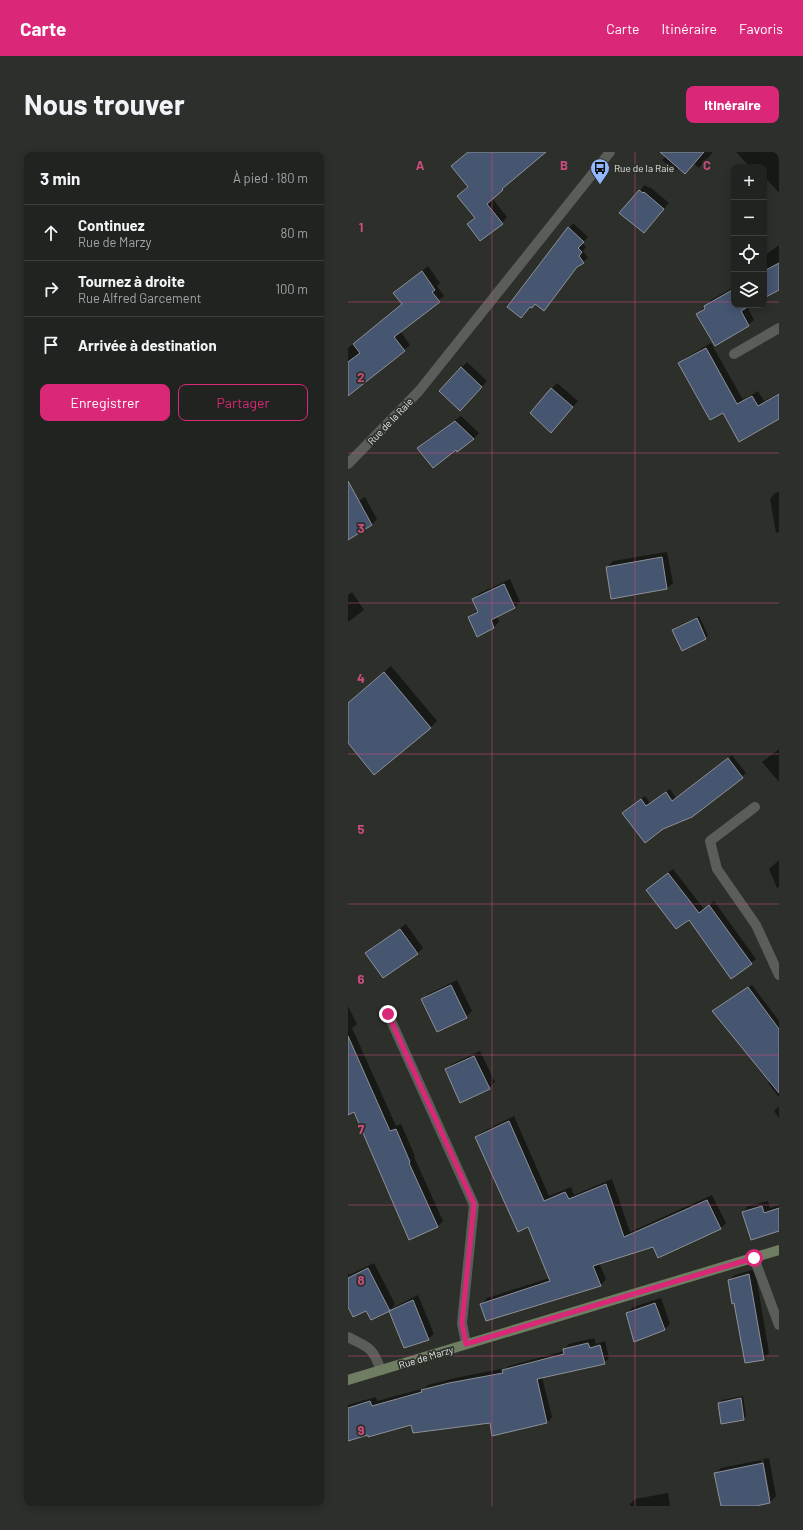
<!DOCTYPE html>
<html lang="fr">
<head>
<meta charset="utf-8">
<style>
	body { margin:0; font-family:Barlow,sans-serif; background:#2d2f2d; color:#f1f3f6 }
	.controls { position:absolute; right:12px; top:12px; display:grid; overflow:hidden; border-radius:8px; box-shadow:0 2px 10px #0003 }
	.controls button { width:36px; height:36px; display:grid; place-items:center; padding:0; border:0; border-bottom:1px solid #3e403e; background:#212320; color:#f1f3f6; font:20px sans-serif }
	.stop { position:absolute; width:12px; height:12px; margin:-9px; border:3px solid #db2777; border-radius:50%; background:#fff }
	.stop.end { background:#db2777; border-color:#fff; box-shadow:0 1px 4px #0008 }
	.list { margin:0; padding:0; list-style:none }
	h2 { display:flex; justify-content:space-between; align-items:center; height:52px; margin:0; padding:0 16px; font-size:17px }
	h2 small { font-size:13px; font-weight:400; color:#a2a4a5 }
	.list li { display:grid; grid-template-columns:26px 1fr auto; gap:12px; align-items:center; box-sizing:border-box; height:56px; padding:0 16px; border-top:1px solid #3e403e }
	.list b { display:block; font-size:15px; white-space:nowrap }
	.list p { margin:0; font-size:13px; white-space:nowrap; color:#a2a4a5 }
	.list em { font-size:13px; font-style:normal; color:#a2a4a5 }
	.actions { display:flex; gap:8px; padding:12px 16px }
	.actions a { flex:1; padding:9px 0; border:1px solid #db2777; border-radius:8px; text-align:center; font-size:14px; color:#db2777 }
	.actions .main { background:#db2777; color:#fff }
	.icon { flex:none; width:22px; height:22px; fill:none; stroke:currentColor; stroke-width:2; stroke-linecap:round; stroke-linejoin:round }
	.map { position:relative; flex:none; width:431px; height:1354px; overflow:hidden; border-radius:8px }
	header { display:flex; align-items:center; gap:24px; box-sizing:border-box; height:56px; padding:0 20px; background:#db2777; color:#fff }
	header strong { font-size:19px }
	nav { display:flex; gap:22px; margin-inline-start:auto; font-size:14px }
	.intro { display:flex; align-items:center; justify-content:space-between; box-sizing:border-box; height:96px; padding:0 24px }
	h1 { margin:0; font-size:28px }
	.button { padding:10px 18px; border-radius:8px; background:#db2777; color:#fff; font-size:14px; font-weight:700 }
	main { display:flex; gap:24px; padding:0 24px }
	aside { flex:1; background:#212320; border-radius:8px; box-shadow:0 2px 10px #0003 }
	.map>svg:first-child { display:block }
</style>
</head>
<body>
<header>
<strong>Carte</strong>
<nav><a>Carte</a><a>Itinéraire</a><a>Favoris</a></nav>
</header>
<div class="intro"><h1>Nous trouver</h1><a class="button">Itinéraire</a></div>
<main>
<aside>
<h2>3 min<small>À pied · 180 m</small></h2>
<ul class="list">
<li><svg class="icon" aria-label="ahead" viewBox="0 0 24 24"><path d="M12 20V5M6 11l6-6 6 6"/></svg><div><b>Continuez</b><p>Rue de Marzy</p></div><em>80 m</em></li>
<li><svg class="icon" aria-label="right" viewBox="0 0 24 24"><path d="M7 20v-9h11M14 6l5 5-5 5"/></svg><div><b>Tournez à droite</b><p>Rue Alfred Garcement</p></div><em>100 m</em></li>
<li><svg class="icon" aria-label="arrive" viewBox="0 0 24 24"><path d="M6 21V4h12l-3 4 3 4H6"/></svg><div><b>Arrivée à destination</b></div></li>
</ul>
<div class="actions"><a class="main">Enregistrer</a><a>Partager</a></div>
</aside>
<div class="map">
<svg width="431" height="1354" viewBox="0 0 431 1354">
	<rect width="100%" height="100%" fill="#2c2f2a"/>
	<path fill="#0007" d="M120,0h77l-38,31 1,1 -16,14 15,19 -5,6 -34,1 7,-7 -17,-21 11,-10z
		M321,0h44l-14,16 -6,-5 -14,4 -4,4 -13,-11z
		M388,0h43v41l-15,-17v-9h-14z
		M297,33l4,3 1,-1 19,16 -20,23 -29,-14z
		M225,71l15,14 -6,6 4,4 -3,4 5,7 -9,7 -31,40 -12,-2 -28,4z
		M431,93v43l-15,9v-41z
		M80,114l12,17 -3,3 7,10 -44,35 10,14 -6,5 -56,37v-39l55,-44 -8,-11z
		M386,135v18h15l-2,1 7,14 -6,5 -50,-11 13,-14z
		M363,191l32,57 15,-9 6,10 15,-8v25l-56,-7 -44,-48 6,-5z
		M119,210l20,19 -21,23 -5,-36z
		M209,231l21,18 -22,25 -25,-13z
		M113,264l18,17 -5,5 -17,12v-1l-38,-1 5,-6z
		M431,340v40l-3,1 -6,-34 5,-6z
		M17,345l12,22 -6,6 -23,7v-25z
		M319,400l6,31 -6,5 -55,9 -5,-30 6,-6z
		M162,427l10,23 -5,5 -18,9 2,6 -5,5 -25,-10 9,-7 -5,-10 5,-6z
		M4,440l12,18 -16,12v-27z
		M351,464l9,19 -2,3 -33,-8 3,-3z
		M43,514l46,55 -7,7 -82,14v-39z
		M431,597v33l-17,-20z
		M384,603l14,18 -54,44 -69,-4 22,-17 5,7 20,-14 6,9z
		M431,708v27l-2,1 -8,-19z
		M325,717l31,40 10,-8 42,58 -25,19 -42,-59 -37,-33z
		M58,772l17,24 -6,6 -50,-1 5,-5z
		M109,828l15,31 -6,6 -44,-17 6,-6z
		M404,833l27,36v76l-11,-14 3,-2 -54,-73z
		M0,854l9,18 -5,4 44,98 5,-2 14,32 -1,1 29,64 -5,5 -83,-115 -7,2z
		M132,899l15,31 -6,6 -43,-18 6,-6z
		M431,954v12l-5,-7z
		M166,964l35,80 22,-9 3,8 38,-16 18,53 82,-37 14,28 -5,5 -68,18 -54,17 7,16 -5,6 -114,35 -5,-16 5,-6 63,-20 -22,-52 -52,-89 6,-5z
		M420,1049l2,7 9,-3v25l-36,-18 5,-6z
		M26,1111l21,41 -3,4 26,-13 16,39 -6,5 -38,-28 3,-3 -22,11 -5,-9 -18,-5v-32l1,2z
		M407,1117l14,84 -6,6 -28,-57 -6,-22 6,-5z
		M313,1146l9,26 -6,6 -37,-17 6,-6z
		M246,1186l2,6 9,-3 4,17 -5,5 -62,14 10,40 -5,6 -56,-1 -79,2 -44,9 -20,7v-35l28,-8 1,4 48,-13 3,-3 27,-7 51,-10 3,-2 55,-15v-2l5,-5z
		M395,1244l3,20 -2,3 -25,-16 3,-3z
		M421,1306l7,38 -6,6 -19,4h-29l-7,-32 6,-6 40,-8 8,39h2l-8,-40z
		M320,1341l2,13h-40v-2l5,-5z"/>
	<path fill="#465570" stroke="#8e9197" d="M120,0h78l-44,37 1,1 -16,14 16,20 -23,17 -13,-17 8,-6 -18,-22 11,-9 -17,-21z
		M312,0h44l-19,22z
		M291,38l4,3 1,-1 20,17 -20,24 -25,-20z
		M220,75l16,15 -6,6 4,4 -3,4 5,7 -7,4 -33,44 -9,-7 -3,4 -2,-1 -9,11 -14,-11z
		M431,111v27l-15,8v-27z
		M74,119l13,19 -3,2 8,10 -46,35 11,14 -57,45v-34l12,-9 -7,-9 49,-40 -9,-11z
		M386,137v16h17l-10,6 8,15 -34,20 -19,-32 9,-5 -1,-3z
		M358,196l31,56 15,-8 6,10 21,-12v25l-40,23 -16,-29 -13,7 -32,-57z
		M113,215l21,20 -22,24 -21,-20z
		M203,236l22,19 -22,26 -21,-20z
		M107,269l19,18 -17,13 -1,-2 -23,18 -16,-20z
		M0,329l24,44 -24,15z
		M314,405l5,32 -56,10 -5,-32z
		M156,432l11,24 -24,12 3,8 -17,9 -9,-20 10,-5 -6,-13z
		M349,466l9,21 -24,12 -10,-21z
		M36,520l47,56 -57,47 -26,-32v-40z
		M380,606l15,20 -51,39 -29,12 -18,14 -23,-30 19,-14 5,7 20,-14 6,9z
		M320,721l31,40 10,-8 43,59 -21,15 -42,-59 -13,9 -30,-39z
		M52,777l18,25 -35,24 -18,-25z
		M103,833l16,33 -30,14 -16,-33z
		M400,835l31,42v64l-67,-82z
		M0,884l42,95 6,-2 14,33 -1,1 29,64 -29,13 -55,-128 -6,3z
		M126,904l16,33 -30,14 -15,-34z
		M161,969l35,80 21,-9 4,7 37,-15 18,53 83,-37 14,29 -63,29 -5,-11 -60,19 8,20 -115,35 -6,-17 70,-23 -22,-54 -10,5 -43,-95z
		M414,1054l2,7 15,-5v23l-28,9 -9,-28z
		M20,1116l22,43 -19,9 -5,-9 -13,6 -5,-10v-29z
		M401,1122l15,86 -19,3 -11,-60 -2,1 -4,-24z
		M65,1148l16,40 -25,8 -15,-37z
		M307,1151l10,27 -31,12 -8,-29z
		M240,1191l2,5 10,-3 5,19 -68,15 10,44 -55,13 -2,-13 -77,10 -2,-8 -43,12v-2l-20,6v-33l22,-7 2,5 50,-14 -1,-2 28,-7 54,-10 -1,-3 62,-16 -1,-5z
		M393,1246l3,22 -23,4 -3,-21z
		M415,1311l7,40 -14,3h-35l-7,-33z"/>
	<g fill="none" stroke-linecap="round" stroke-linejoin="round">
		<path stroke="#5b5e58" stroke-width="10" d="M386,202l45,-26
			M407,655l-45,34 7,28 39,56 23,50
			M40,862l86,191 -12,118 4,21
			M406,1106l25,67
			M0,1185c21,11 24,9 33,33"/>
		<path stroke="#5b5e58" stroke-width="10" d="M0,312l71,-73 191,-239"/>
		<path stroke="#6f7d62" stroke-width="10" d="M0,1228l431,-130"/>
	</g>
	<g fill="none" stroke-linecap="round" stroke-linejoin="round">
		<path stroke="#db2777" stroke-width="5" d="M40,862l86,190 -12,119 4,21 288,-86"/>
	</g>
	<path fill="none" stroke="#ca4c7d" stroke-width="1" stroke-opacity="0.55" d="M144,0v1354M287,0v1354M0,150h386M416,150h15M0,301h431M0,451h431M0,602h431M0,752h431M0,903h431M0,1053h431M0,1204h431"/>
	<defs>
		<g id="bus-pin" transform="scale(1)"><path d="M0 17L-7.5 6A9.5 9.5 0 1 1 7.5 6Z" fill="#91b8fd" stroke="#2c2f2a"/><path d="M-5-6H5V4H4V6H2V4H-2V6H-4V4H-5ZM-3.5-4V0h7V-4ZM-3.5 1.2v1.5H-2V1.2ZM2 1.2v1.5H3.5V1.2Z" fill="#111"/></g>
	</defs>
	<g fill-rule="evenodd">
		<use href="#bus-pin" x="252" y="16"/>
	</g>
	<g text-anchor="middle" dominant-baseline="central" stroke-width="3.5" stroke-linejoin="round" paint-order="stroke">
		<g font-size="10" fill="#e4e6e2" stroke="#2c2f2a" text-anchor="start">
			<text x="266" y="16">Rue de la Raie</text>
		</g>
		<g font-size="10" fill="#e4e6e2" stroke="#2c2f2a">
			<text transform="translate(42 269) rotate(-46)">Rue de la Raie</text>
			<text transform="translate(78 1205) rotate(-17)">Rue de Marzy</text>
		</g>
	</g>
	<g font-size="13" text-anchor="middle" font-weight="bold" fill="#ca4c7d" stroke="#2c2f2a" stroke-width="3.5" stroke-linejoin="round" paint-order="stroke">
		<text x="72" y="18">A</text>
		<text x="216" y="18">B</text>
		<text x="359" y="18">C</text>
		<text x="13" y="80">1</text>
		<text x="13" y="230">2</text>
		<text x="13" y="381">3</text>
		<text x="13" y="531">4</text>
		<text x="13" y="682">5</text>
		<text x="13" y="832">6</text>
		<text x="13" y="982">7</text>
		<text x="13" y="1133">8</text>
		<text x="13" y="1283">9</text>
	</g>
</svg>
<div class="controls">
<button>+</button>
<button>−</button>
<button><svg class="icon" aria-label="locate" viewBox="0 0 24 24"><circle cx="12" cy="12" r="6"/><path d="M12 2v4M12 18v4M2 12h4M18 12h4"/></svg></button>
<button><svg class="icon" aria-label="layers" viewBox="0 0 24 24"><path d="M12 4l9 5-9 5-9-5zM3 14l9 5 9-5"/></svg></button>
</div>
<div class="stop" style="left:406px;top:1106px"></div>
<div class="stop end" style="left:40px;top:862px"></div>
</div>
</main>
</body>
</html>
